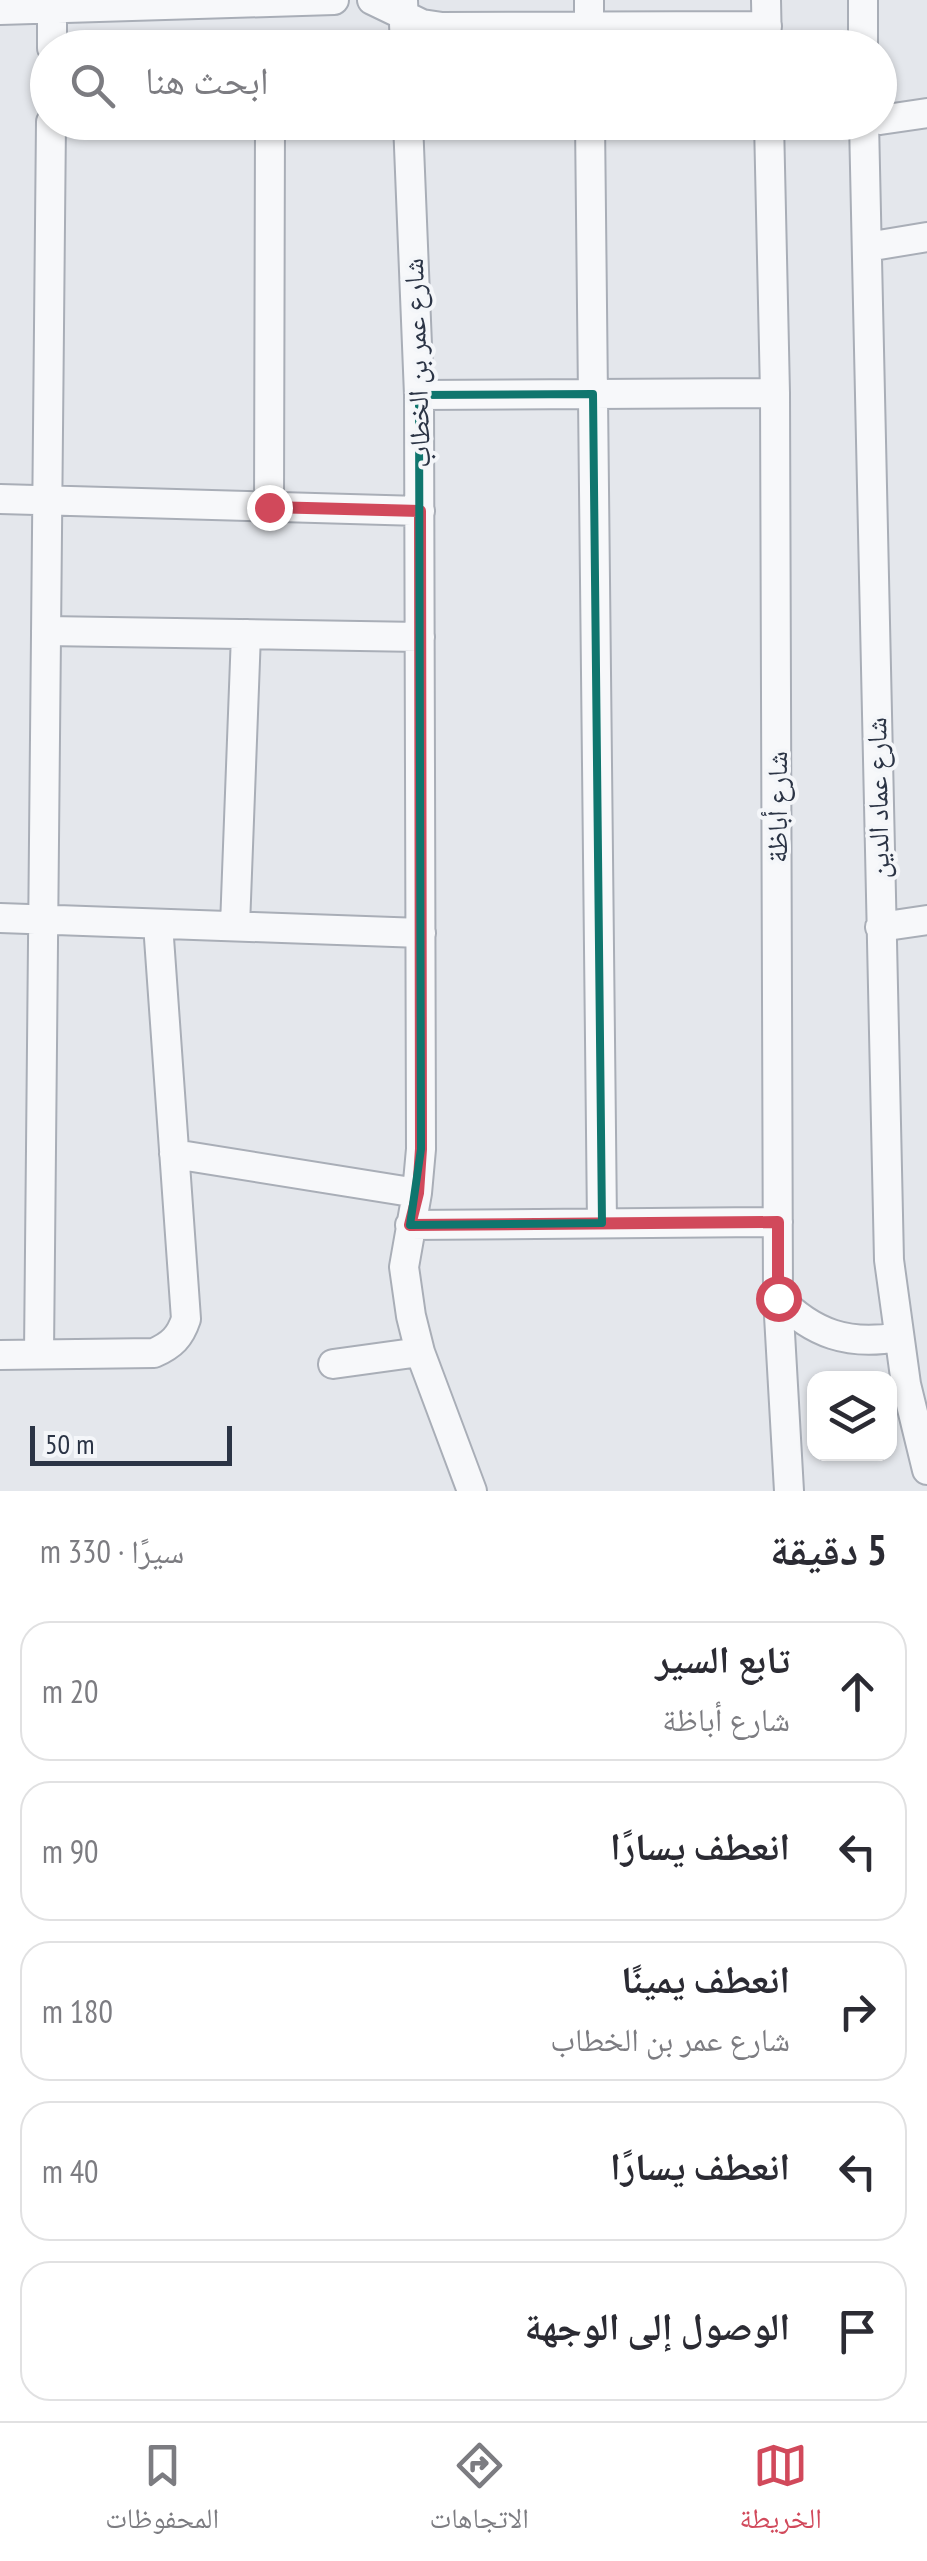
<!DOCTYPE html>
<html lang="ar">
<head>
<meta charset="utf-8">
<style>
	body { margin:0; font-family:"PT Sans Narrow","Noto Naskh Arabic",sans-serif; background:#f2f2f3; color:#2b2b33; direction:rtl }
	.controls { position:absolute; right:30px; bottom:30px; display:grid; overflow:hidden; border-radius:20px; box-shadow:0 2px 8px #0004 }
	.controls button { width:90px; height:90px; display:grid; place-items:center; padding:0; border:0; border-bottom:2px solid #e1e1e2; background:#fff; color:#2b2b33; font:50px sans-serif }
	.scale { position:absolute; left:30px; bottom:25px; width:202px; box-sizing:border-box; padding-left:10px; border:5px solid #2b3445; border-top:0; font-size:28px; line-height:35px; white-space:nowrap; color:#2b3445; -webkit-text-stroke:8px #f4f6f9; paint-order:stroke }
	.stop { position:absolute; width:30px; height:30px; margin:-22px; border:8px solid #d1495b; border-radius:50%; background:#fff }
	.stop.end { background:#d1495b; border-color:#fff; box-shadow:0 2px 10px #0008 }
	.list { margin:0; padding:0; list-style:none }
	h2 { display:flex; justify-content:space-between; align-items:center; height:130px; margin:0; padding:0 40px; font-size:42px }
	h2 small { font-size:32px; font-weight:400; color:#7c7c81 }
	.list li { display:grid; grid-template-columns:65px 1fr auto; gap:30px; align-items:center; box-sizing:border-box; height:140px; margin:0 20px 20px; padding:0 20px; border:2px solid #e1e1e2; border-radius:30px }
	.list b { display:block; font-size:38px; white-space:nowrap }
	.list p { margin:0; font-size:32px; white-space:nowrap; color:#7c7c81 }
	.list em { font-size:32px; font-style:normal; color:#7c7c81 }
	.icon { flex:none; width:55px; height:55px; fill:none; stroke:currentColor; stroke-width:2; stroke-linecap:round; stroke-linejoin:round }
	.map { position:relative; flex:none; width:927px; height:1491px; overflow:hidden; direction:ltr }
	.search { position:absolute; background:#fff; box-shadow:0 2px 8px #0004; left:30px; right:30px; top:30px; height:110px; display:flex; align-items:center; gap:25px; box-sizing:border-box; padding:0 35px; border-radius:55px; color:#7c7c81; font-size:38px }
	.sheet { height:930px; background:#fff }
	nav { display:flex; justify-content:space-around; align-items:center; box-sizing:border-box; height:140px; border-top:2px solid #e1e1e2; background:#fff; font-size:28px; color:#7c7c81 }
	nav a { display:grid; justify-items:center; gap:5px }
	nav .on { color:#d1495b }
	.map>svg:first-child { display:block }
</style>
</head>
<body>
<div class="map">
<svg width="927" height="1491" viewBox="0 0 927 1491">
	<rect width="100%" height="100%" fill="#e4e7ec"/>
	<g fill="none" stroke-linecap="round" stroke-linejoin="round">
		<g stroke="#a9aeb7" stroke-width="32">
			<path id="minor" d="M372,0l50,24 20,3 325,-1
				M403,0l2,48
				M589,0v48
				M766,0l1,48
				M863,0v48
				M0,10l334,-10
				M52,48v-39
				M880,120l47,-7
				M356,122l52,1
				M408,122l11,273 2,754 -4,44 -13,74 7,49 9,36 52,139
				M590,122l12,1101
				M769,122l6,271 3,905 11,193
				M864,122l25,1138 17,124 21,86
				M867,247l60,-10
				M419,395l356,-2
				M0,499l420,12
				M269,507l1,-385
				M46,631l374,6
				M0,918l421,15
				M235,926l11,-292
				M880,927l47,-7
				M174,1154l243,39
				M410,1225l368,-3
				M778,1298c35,36 71,48 120,39
				M39,1354l12,-1232
				M0,1355l154,-2c18,-8 26,-16 32,-34l-28,-395
				M333,1364l87,-12"/>
		</g>
		<use href="#minor" stroke="#f7f8fa" stroke-width="28"/>
	</g>
	<g fill="none" stroke-linecap="round" stroke-linejoin="round">
		<path stroke="#d1495b" stroke-width="12" d="M269,507l151,4 1,638 -3,44 -8,32 368,-3v76"/>
	</g>
	<path fill="none" stroke="#0f766e" stroke-width="8" stroke-linejoin="round" d="M593,394l9,829 -192,2 11,-76 -2,-754z"/>
	<g text-anchor="middle" dominant-baseline="central" stroke-width="8" stroke-linejoin="round" paint-order="stroke">
		<g font-size="28" fill="#2b3445" stroke="#f4f6f9">
			<text transform="translate(416 363) rotate(-92)">شارع عمر بن الخطاب</text>
			<text transform="translate(877 798) rotate(-91)">شارع عماد الدين</text>
			<text transform="translate(776 807) rotate(-90)">شارع أباظة</text>
		</g>
	</g>
</svg>
<div class="controls">
<button><svg class="icon" aria-label="layers" viewBox="0 0 24 24"><path d="M12 4l9 5-9 5-9-5zM3 14l9 5 9-5"/></svg></button>
</div>
<div class="scale">50 m</div>
<div class="stop" style="left:778px;top:1298px"></div>
<div class="stop end" style="left:269px;top:507px"></div>
<div class="search"><svg class="icon" aria-label="search" viewBox="0 0 24 24"><circle cx="10" cy="10" r="6"/><path d="M15 15l6 6"/></svg>ابحث هنا</div>
</div>
<section class="sheet">
<h2>5 دقيقة<small>سيرًا · 330 m</small></h2>
<ul class="list">
<li><svg class="icon" aria-label="ahead" viewBox="0 0 24 24"><path d="M12 20V5M6 11l6-6 6 6"/></svg><div><b>تابع السير</b><p>شارع أباظة</p></div><em>20 m</em></li>
<li><svg class="icon" aria-label="left" viewBox="0 0 24 24"><path d="M17 20v-9H6M10 6l-5 5 5 5"/></svg><div><b>انعطف يسارًا</b></div><em>90 m</em></li>
<li><svg class="icon" aria-label="right" viewBox="0 0 24 24"><path d="M7 20v-9h11M14 6l5 5-5 5"/></svg><div><b>انعطف يمينًا</b><p>شارع عمر بن الخطاب</p></div><em>180 m</em></li>
<li><svg class="icon" aria-label="left" viewBox="0 0 24 24"><path d="M17 20v-9H6M10 6l-5 5 5 5"/></svg><div><b>انعطف يسارًا</b></div><em>40 m</em></li>
<li><svg class="icon" aria-label="arrive" viewBox="0 0 24 24"><path d="M6 21V4h12l-3 4 3 4H6"/></svg><div><b>الوصول إلى الوجهة</b></div></li>
</ul>
</section>
<nav>
<a class="on"><svg class="icon" aria-label="map" viewBox="0 0 24 24"><path d="M3 6l6-2 6 2 6-2v14l-6 2-6-2-6 2zM9 4v14M15 6v14"/></svg>الخريطة</a>
<a><svg class="icon" aria-label="directions" viewBox="0 0 24 24"><path d="M12 3l9 9-9 9-9-9zM9 14v-3h6M13 9l2 2-2 2"/></svg>الاتجاهات</a>
<a><svg class="icon" aria-label="saved" viewBox="0 0 24 24"><path d="M7 4h10v16l-5-4-5 4z"/></svg>المحفوظات</a>
</nav>
</body>
</html>
